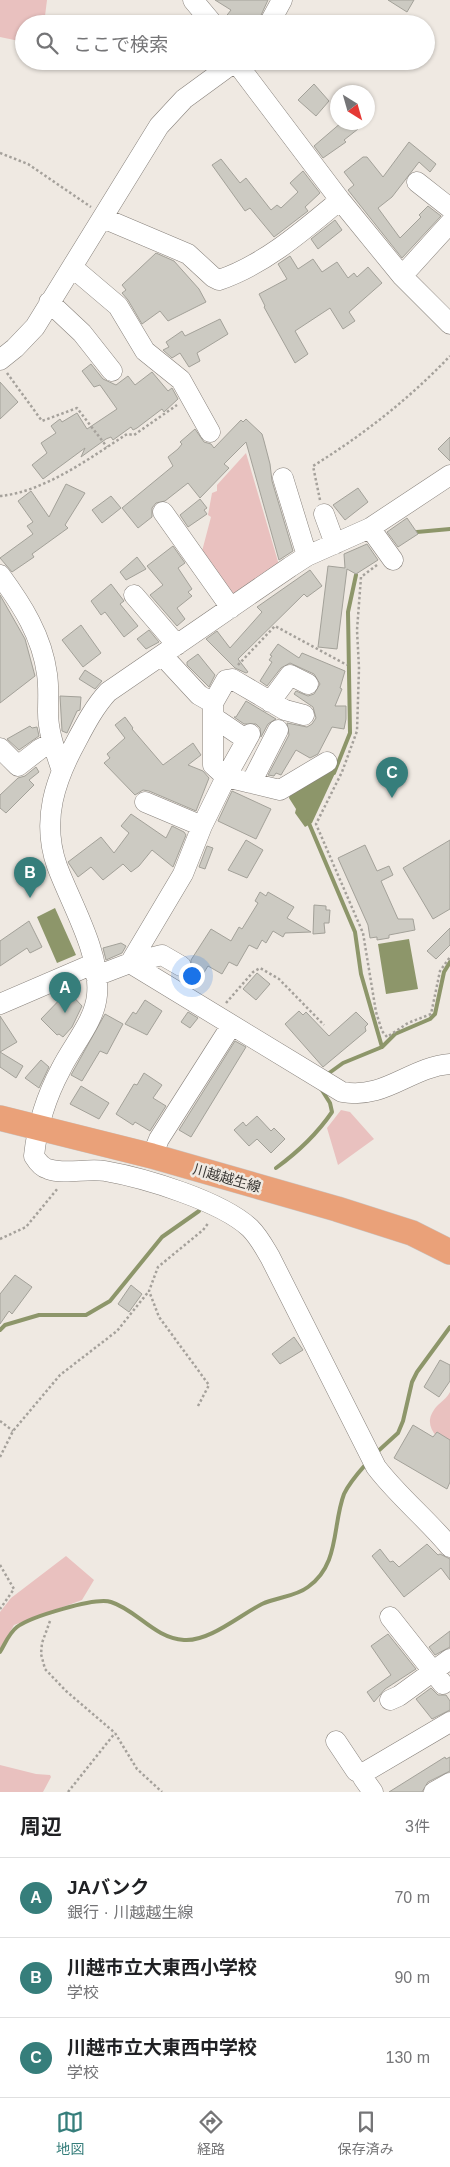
<!DOCTYPE html>
<html lang="ja">
<head>
<meta charset="utf-8">
<style>
	body { margin:0; font-family:Arial,"Noto Sans JP",sans-serif; background:#f6f6f6; color:#202124 }
	.compass { position:absolute; left:330px; top:85px; width:45px; height:45px; border-radius:50%; background:#fff; box-shadow:0 1px 4px #0004; rotate:143deg }
	.you { position:absolute; left:191px; top:975px; width:18px; height:18px; margin:-12px; border:4px solid #fff; border-radius:50%; background:#1a73e8; box-shadow:0 0 0 8px #1a73e833 }
	.badge { display:grid; place-items:center; width:32px; height:32px; border-radius:50%; background:#367e7b; color:#fff; font-size:16px; font-weight:700 }
	.pin { position:absolute; translate:-50% -41px; filter:drop-shadow(0 1px 2px #0008) }
	.pin::after { content:''; position:absolute; top:26px; width:18px; height:15px; background:inherit; clip-path:polygon(0 0,100% 0,50% 100%) }
	.list { margin:0; padding:0; list-style:none }
	h2 { display:flex; justify-content:space-between; align-items:center; height:65px; margin:0; padding:0 20px; font-size:21px }
	h2 small { font-size:16px; font-weight:400; color:#757577 }
	.list li { display:grid; grid-template-columns:32px 1fr auto; gap:15px; align-items:center; box-sizing:border-box; height:80px; padding:0 20px; border-top:1px solid #e0e0e0 }
	.list b { display:block; font-size:19px; white-space:nowrap }
	.list p { margin:0; font-size:16px; white-space:nowrap; color:#757577 }
	.list em { font-size:16px; font-style:normal; color:#757577 }
	.icon { flex:none; width:28px; height:28px; fill:none; stroke:currentColor; stroke-width:2; stroke-linecap:round; stroke-linejoin:round }
	.map { position:relative; flex:none; width:450px; height:1792px; overflow:hidden }
	.search { position:absolute; background:#fff; box-shadow:0 1px 4px #0004; left:15px; right:15px; top:15px; height:55px; display:flex; align-items:center; gap:12px; box-sizing:border-box; padding:0 18px; border-radius:28px; color:#757577; font-size:19px }
	.sheet { height:305px; background:#fff }
	nav { display:flex; justify-content:space-around; align-items:center; box-sizing:border-box; height:70px; border-top:1px solid #e0e0e0; background:#fff; font-size:14px; color:#757577 }
	nav a { display:grid; justify-items:center; gap:2px }
	nav .on { color:#367e7b }
	.map>svg:first-child { display:block }
</style>
</head>
<body>
<div class="map">
<svg width="450" height="1792" viewBox="0 0 450 1792">
	<rect width="100%" height="100%" fill="#efe9e2"/>
	<path fill="#e9c1bf" d="M0,0h47l-3,24h-20v18l-24,-5z
		M246,453l33,112 -45,31 -33,-41 10,-38 -3,-2 4,-22 5,-2v-6z
		M341,1110l9,2 24,27 -36,26 -11,-37z
		M450,1392v56c-15,-11 -29,-24 -13,-42 5,-5 9,-7 13,-14z
		M66,1556l28,24 -12,20 -68,25 -14,24v-37l11,-14z
		M0,1765l36,9 14,1 1,2 -8,15h-43z"/>
	<path fill="#8d966a" d="M333,768l4,1 -25,54 -7,4 -10,-14 1,-4 -7,-11 1,-4z
		M55,908l21,47 -19,8 -20,-46z
		M409,939l9,50 -32,5 -8,-50z"/>
	<g fill="none" stroke-linecap="round" stroke-linejoin="round">
		<path stroke="#8d966a" stroke-width="4" d="M417,532l33,-3
			M334,773l16,-40 -2,-121 8,-37
			M308,821l47,111 6,42 21,73 -39,16 -18,13
			M382,1047l13,-13 35,-15 5,-5 9,-42 6,-10
			M276,1168c22,-16 41,-34 56,-56l-2,-9 -10,-16
			M0,1330l5,-5 34,-10h47l24,-14 52,-64 37,-26
			M376,1453l22,-20 5,-12 9,-39 5,-10 33,-45
			M0,1652c5,-8 9,-19 17,-25 13,-10 78,-30 94,-25 26,8 43,36 73,38 25,2 56,-25 78,-36 15,-7 33,-7 46,-17 32,-23 24,-61 36,-93 5,-11 14,-21 22,-30"/>
	</g>
	<path fill="#cccac2" stroke="#a3a199" d="M215,0h53l-11,24h-32l-1,-5 7,-9z
		M388,0h26l-7,12z
		M314,84l15,17 -13,15 -18,-16z
		M342,122h10l6,7 -14,11 2,2 -23,16 -9,-12z
		M409,142l27,22 -6,8 -11,-10 -27,35 -14,11 22,30 21,-21 -2,-2 9,-9 13,10 -39,42 -54,-68 6,-5 -10,-13 19,-15h4l16,20z
		M221,159l19,24 6,-5 25,32 6,-5 4,3 17,-16 -8,-9 13,-12 17,22 -15,14 3,4 -34,26 -24,-29 -5,3 -33,-46z
		M335,220l7,10 -24,19 -7,-10z
		M156,253l18,8 25,28 7,13 -38,19 -8,-10 -18,13 -14,-24 -6,-7 4,-3 -4,-5z
		M290,256l8,13 15,-10 9,13 15,-10 11,16 6,-5 3,4 11,-10 14,16 -33,29 6,9 -12,8 -13,-21 -35,23 13,23 -13,9 -31,-56 1,-1 -6,-12 28,-15 -9,-15z
		M220,319l8,15 -31,19 3,8 -11,6 -9,-14 -8,5 -9,-8 6,-3 -3,-5 16,-11 3,5z
		M91,364l12,15 13,6 12,-9 7,9 17,-13 16,19 4,-3 6,11 -14,13 -2,-3 -25,19 -4,2 -2,-3 -18,13 -2,-3 -5,2 -25,18 4,-9 -42,31 -11,-14 15,-12 -6,-10 15,-10 -5,-7 9,-7 2,3 15,-9 10,16 30,-20 -17,-24 -6,2 -12,-16z
		M0,382l18,20 -18,17z
		M246,419l16,15 2,7 6,23 2,17 21,70 -14,9 -33,-118 -22,22 5,4 -29,30 -12,-15 -23,18 -9,2 -4,5v9l-14,11 -16,-20 51,-42 -5,-9 10,-8 4,-5 -2,-2 15,-13 9,13 7,2 3,4 27,-28 2,2z
		M450,437v24l-12,-12z
		M66,484l19,9 -20,32 3,3 -36,26 2,3 -22,15 -12,-14 33,-24 -6,-8 6,-4 -15,-21 13,-10 18,26z
		M358,488l10,14 -23,18 -12,-15z
		M111,496l10,12 -19,15 -10,-13z
		M200,499l7,9 -3,2 3,4 -19,13 -8,-12z
		M407,518l11,16 -20,13 -11,-15z
		M367,544l11,16 -22,14 -9,-5 -10,80 -19,-2 10,-81 17,2 -1,-14z
		M173,546l12,17 -7,5 14,21 -4,3 4,4 -15,12 8,11 -8,7 -27,-31 13,-10 -16,-19z
		M137,557l9,12 -20,11 -6,-8z
		M310,570l12,16 -15,11 -3,-3 -66,65 10,13 -2,1 -11,-5 -29,-29 11,-8 13,17 32,-36 -5,-5z
		M111,584l13,17 -4,3 18,22 -14,11 -19,-25 -4,3 -10,-14z
		M0,595l25,44 10,37 -35,27z
		M81,625l20,28 -18,14 -21,-27z
		M149,630l10,12 -13,7 -9,-10z
		M278,644l21,14 3,-5 43,18 -5,17 2,1 -7,17h11v13l-2,10 -12,-2 -14,27 -8,4 -14,-8 -15,25 -5,-2 -2,3 -6,-1 21,-40 -2,-12 20,4 5,-3 4,-6 -3,-11 -19,-13 2,-3 12,5 6,-2 6,-10 -6,-10 -24,-11 -9,5 -14,18 -7,-5 12,-19 -3,-2 3,-4 -2,-1z
		M198,654l17,21 -6,12 -22,-22v-3z
		M85,670l17,11 -7,8 -16,-10z
		M60,696l21,1 -1,13 -3,1 -10,22 -5,-2z
		M246,701l30,18 -8,5 -7,13 -1,-9 -4,-4h-12l-10,-7h2z
		M125,717l8,11 -1,1 31,36 30,-22 8,12 -13,10 15,6 6,7 -13,33 -47,-20 -6,-1 -8,5 -31,-32 6,-5 -3,-4 18,-16 -10,-13z
		M30,726l2,2 5,-1 2,9 -20,14 -12,-11z
		M36,767l3,5 -10,8 5,5 -28,28 -6,-5v-13l18,-17 7,-2z
		M232,791l39,18 -15,30 -38,-18z
		M131,814l35,24 6,-12 12,6 2,3 -13,32 -21,-17 -13,16 -8,6 -8,-8 -20,16 -12,-13 -13,10 -10,-15 33,-25 13,16 15,-20 -8,-7z
		M246,840l17,10 -16,28 -19,-8z
		M450,840v69l-17,10 -30,-51z
		M365,845l12,26 12,-5 4,9 -12,6 17,38h15l2,11 -26,5v3l-12,2v-3l-7,1 -2,-13 -30,-67z
		M207,846l6,2 -8,21 -6,-2z
		M260,892l6,4 2,-4 26,15 -7,11 24,14 -26,1 -2,4 -10,-6 -7,12 -4,-3 -5,9 -8,-4 -12,21 -8,-4 -7,12 -14,-8 -13,21 -14,-9 10,-6v-12l20,-31 20,12 8,-14 3,2 16,-26 -3,-2z
		M314,905l12,1v4h4l-1,13h-5l1,10 -12,1z
		M29,921l13,26 -12,6 -3,-5 -27,18v-25z
		M450,928v17l-14,14 -9,-8z
		M121,943l5,3 -4,7 -16,7 -3,-12z
		M257,973l13,11 -14,16 -13,-11z
		M68,991l14,15 -10,21 -9,10 -4,-3 -2,1 -16,-16z
		M145,1000l17,11 -15,24 -22,-11 8,-12 3,2z
		M299,1011l4,4 3,-3 23,24 27,-24 12,12 -3,3 1,4 -43,36 -38,-43z
		M188,1012l10,6 -8,10 -9,-6z
		M105,1014l18,10 -16,30 -7,-3 -18,30 -11,-6z
		M0,1016l17,26 -17,10 23,14 -7,12 -16,-11z
		M235,1041l11,6 -55,90 -12,-7z
		M41,1060l8,7 -10,21 -14,-10z
		M144,1073l18,12 -9,13 13,8 -16,25 -15,-9 -2,3 -17,-11 18,-30 3,1z
		M81,1086l28,17 -10,16 -29,-15z
		M257,1116l14,15 3,-3 11,11 -14,14 -14,-14 -8,7 -15,-16 9,-8 3,4z
		M15,1275l17,12 -20,27 -3,-3 -9,13v-30z
		M131,1285l11,9 -13,18 -11,-8z
		M294,1337l9,13 -23,14 -8,-10z
		M440,1360l10,5v16l-11,16 -15,-10z
		M413,1425l20,12 4,-5 13,8v42l-3,7 -53,-31z
		M427,1544l11,11 2,-1 10,5v21l-9,-12 -37,29 -32,-41 8,-7 10,13 3,-1 6,6z
		M450,1631v16l-15,8 -6,-8z
		M388,1634l28,35 -31,20 -11,13 -7,-10 24,-17 -20,-29z
		M431,1688l7,7h8l4,6v9l-18,9 -16,-20z
		M445,1757l1,2 4,-2v14l-22,11 -6,10h-33z"/>
	<g fill="none" stroke-linecap="round" stroke-linejoin="round">
		<g stroke="#87817b" stroke-width="21">
			<path id="minor" d="M193,0l20,24
				M269,24l13,-24
				M235,61l105,139 62,76 48,48
				M417,182l33,26
				M103,218l85,36 25,23 6,3c45,-15 85,-50 121,-80
				M72,267l46,39 27,45 36,29 29,52
				M402,276l48,-53
				M49,302l33,31 30,38
				M0,360l15,-12 20,-21 124,-201 25,-27 52,-38
				M450,475l-80,53 -63,28 -17,11 -182,125c-13,14 -22,31 -31,48 -22,40 -36,80 -20,126 14,38 44,87 40,129 -2,26 -25,51 -36,74 -14,26 -24,58 -27,87 3,5 7,11 14,13 17,6 39,-1 57,2 40,7 116,30 145,57 9,9 14,19 20,29l106,210c22,29 51,52 74,80
				M283,478l24,78
				M163,512l68,96
				M324,514l11,30
				M370,528l23,32
				M0,575c22,30 42,61 47,99 2,13 1,25 1,38 0,20 7,38 13,56
				M134,595l43,50
				M162,655l37,40 14,8
				M270,702l20,-27 18,9
				M213,717l28,19
				M250,734l-24,43 54,13 47,-28
				M0,748l18,18 22,-17 12,-6
				M251,783l27,-53
				M145,802l57,24
				M130,963l212,129c43,8 68,-25 108,-28
				M130,963l32,-8 19,11
				M96,976l34,-13 53,-89 19,-48 24,-49 -13,-12v-62l13,-23 6,-1 53,31 19,5
				M0,1004l93,-40
				M152,1156l7,-17 72,-113
				M390,1617l53,67
				M390,1700l9,-4 51,-37
				M336,1741l20,30 8,4
				M373,1792l-10,-14 2,-6 85,-50
				M434,1792l16,-9"/>
		</g>
		<g stroke="#c8c7c6" stroke-width="26">
			<path id="major" d="M0,1118l152,38 185,53 75,24 38,19"/>
		</g>
		<path stroke="#a5a19b" stroke-width="2.5" stroke-dasharray="2.5 2.5" stroke-linecap="butt" d="M0,153l28,11 63,43
			M7,373l35,48 35,-13 30,39
			M0,496c44,-4 90,-38 127,-62l7,1 43,-30
			M320,500l-7,-34c50,-31 96,-67 137,-110
			M377,565l-16,12 -4,53 2,38 -2,63 -15,41 -26,52 47,109 13,79 6,19 5,6 21,-14 23,-9 9,-43 10,-14
			M238,665l37,-39 72,39
			M226,1003l27,-31 7,-4 19,11 45,46
			M0,1239l26,-12 32,-39
			M198,1406l11,-21 -50,-68 -10,-26 9,-24 45,-37 6,-8
			M0,1421l13,10
			M0,1457l13,-26 47,-56 57,-44 32,-40
			M0,1565l14,24 -14,20
			M50,1621l-8,22 -1,11 4,15 21,22 49,42 22,36 25,23
			M68,1792l47,-59"/>
		<use href="#minor" stroke="#fff" stroke-width="20"/>
		<use href="#major" stroke="#eaa179" stroke-width="25"/>
	</g>
	<g text-anchor="middle" dominant-baseline="central" stroke-width="5" stroke-linejoin="round" paint-order="stroke">
		<g font-size="14" fill="#393734" stroke="#efe9e2">
			<text transform="translate(227 1178) rotate(16)">川越越生線</text>
		</g>
	</g>
</svg>
<svg class="compass" viewBox="-18 -18 36 36"><path d="M0-13l5 13h-10z" fill="#e53935"/><path d="M0 13l5-13h-10z" fill="#757577"/></svg>
<div class="you"></div>
<div class="pin badge" style="left:65px;top:1013px">A</div>
<div class="pin badge" style="left:30px;top:898px">B</div>
<div class="pin badge" style="left:392px;top:798px">C</div>
<div class="search"><svg class="icon" aria-label="search" viewBox="0 0 24 24"><circle cx="10" cy="10" r="6"/><path d="M15 15l6 6"/></svg>ここで検索</div>
</div>
<section class="sheet">
<h2>周辺<small>3件</small></h2>
<ul class="list">
<li><span class="badge">A</span><div><b>JAバンク</b><p>銀行 · 川越越生線</p></div><em>70 m</em></li>
<li><span class="badge">B</span><div><b>川越市立大東西小学校</b><p>学校</p></div><em>90 m</em></li>
<li><span class="badge">C</span><div><b>川越市立大東西中学校</b><p>学校</p></div><em>130 m</em></li>
</ul>
</section>
<nav>
<a class="on"><svg class="icon" aria-label="map" viewBox="0 0 24 24"><path d="M3 6l6-2 6 2 6-2v14l-6 2-6-2-6 2zM9 4v14M15 6v14"/></svg>地図</a>
<a><svg class="icon" aria-label="directions" viewBox="0 0 24 24"><path d="M12 3l9 9-9 9-9-9zM9 14v-3h6M13 9l2 2-2 2"/></svg>経路</a>
<a><svg class="icon" aria-label="saved" viewBox="0 0 24 24"><path d="M7 4h10v16l-5-4-5 4z"/></svg>保存済み</a>
</nav>
</body>
</html>
